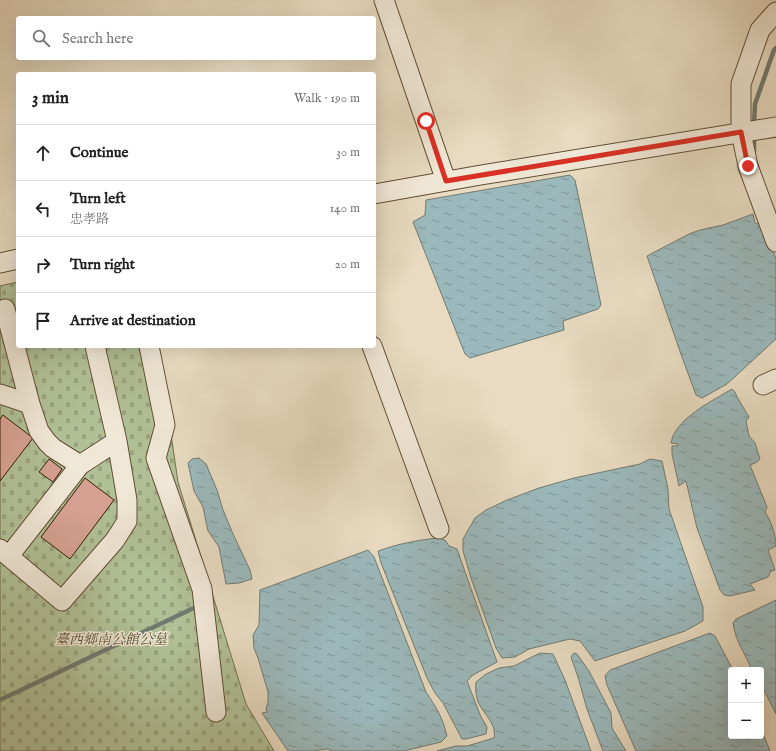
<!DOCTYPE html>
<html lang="en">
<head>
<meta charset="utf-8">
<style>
	body { margin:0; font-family:"IM FELL English","Noto Serif TC",serif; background:#f2f2f2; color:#222 }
	.controls { position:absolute; right:12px; bottom:12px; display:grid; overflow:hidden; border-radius:4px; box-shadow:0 4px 16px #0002 }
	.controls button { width:36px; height:36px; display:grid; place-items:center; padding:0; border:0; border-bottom:1px solid #e0e0e0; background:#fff; color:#222; font:20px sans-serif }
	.stop { position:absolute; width:12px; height:12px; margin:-9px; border:3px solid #d93025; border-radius:50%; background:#fff }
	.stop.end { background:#d93025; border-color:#fff; box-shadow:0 1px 4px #0008 }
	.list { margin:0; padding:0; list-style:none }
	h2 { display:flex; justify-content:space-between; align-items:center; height:52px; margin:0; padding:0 16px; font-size:17px }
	h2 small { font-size:13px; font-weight:400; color:#767676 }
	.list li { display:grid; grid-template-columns:26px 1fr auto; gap:12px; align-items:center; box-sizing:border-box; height:56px; padding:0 16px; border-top:1px solid #e0e0e0 }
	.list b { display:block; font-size:15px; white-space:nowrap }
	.list p { margin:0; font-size:13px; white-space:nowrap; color:#767676 }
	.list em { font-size:13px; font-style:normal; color:#767676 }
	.icon { flex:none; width:22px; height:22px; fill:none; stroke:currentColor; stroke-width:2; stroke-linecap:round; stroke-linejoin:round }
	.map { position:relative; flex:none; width:776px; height:751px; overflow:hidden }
	.search { position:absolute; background:#fff; box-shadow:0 4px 16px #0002; left:16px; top:16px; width:360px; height:44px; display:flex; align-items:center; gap:10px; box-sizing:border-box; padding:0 14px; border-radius:4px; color:#767676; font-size:15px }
	.panel { position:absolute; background:#fff; box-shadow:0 4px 16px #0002; left:16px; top:72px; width:360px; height:276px; border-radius:4px }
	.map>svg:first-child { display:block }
</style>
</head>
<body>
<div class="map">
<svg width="776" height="751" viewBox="0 0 776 751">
	<defs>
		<pattern id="cemetery-stones" width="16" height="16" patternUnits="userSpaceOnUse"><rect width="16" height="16" fill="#b1c197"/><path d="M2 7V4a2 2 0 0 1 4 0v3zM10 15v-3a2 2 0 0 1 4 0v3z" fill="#99a580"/></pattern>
		<pattern id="water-ripples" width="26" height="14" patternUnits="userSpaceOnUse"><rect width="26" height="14" fill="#9bb9bc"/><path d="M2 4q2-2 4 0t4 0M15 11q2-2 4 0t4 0" fill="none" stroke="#7f9697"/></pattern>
	</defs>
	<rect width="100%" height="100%" fill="#e8dbc1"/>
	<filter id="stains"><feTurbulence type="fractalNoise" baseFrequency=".005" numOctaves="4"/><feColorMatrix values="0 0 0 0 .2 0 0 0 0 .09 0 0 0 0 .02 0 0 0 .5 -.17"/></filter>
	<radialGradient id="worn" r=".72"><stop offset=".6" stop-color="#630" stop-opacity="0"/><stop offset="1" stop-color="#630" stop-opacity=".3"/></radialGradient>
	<path fill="url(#cemetery-stones)" stroke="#73704d" d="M18,282v64h140l20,136 68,222 28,47h-274v-465z"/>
	<path fill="url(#water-ripples)" stroke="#727b72" d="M570,175l5,5 26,125 -3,4 -35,12 1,9 -94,28 -5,-4 -52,-132 12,-7 1,-15z
		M753,214l2,9 3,1 3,-3 8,19 7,19v80l-49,45 -25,14 -6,-3 -14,-38 -35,-101 42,-22 11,-4 23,-5z
		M732,389l3,3 2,5 12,20 -3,4 3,15 6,7 5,16 -3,3 -7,3 17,42 -2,5c6,9 11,23 11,34l-8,4 7,20 -4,1 -3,6 -18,7 5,6 -25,6 -6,-1 -4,-5 -23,-62 -11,-47 -7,5 -7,-32v-8h6v-2l-7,-1c1,-3 1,-6 3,-9 11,-20 38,-33 58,-45z
		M199,458l7,6 11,26 6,20 10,24 17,36 2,9 -13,4 -13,1 -7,-37 -11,-16 -5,-24 -9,-16 -6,-28 4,-4z
		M650,459l12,2 6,28 1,20 34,98v14l-18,10 -90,30 -15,-20 -10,-2 -41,10 -14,8 -13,1 -6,-10 -25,-70 -8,-27v-12l12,-21 11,-8 21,-10 32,-12 35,-10 66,-14z
		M438,538l7,2 4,6 8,3 40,113 -24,13 -6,6 14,36 6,10 -1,7 -20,5h-4l-19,-36 -8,-10 -8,-15 -46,-115 -3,-12c20,-7 39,-11 60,-13z
		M368,550l6,7 52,135c10,15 17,26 21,44l-6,6 -37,9h-72l-5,-2 -14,2h-25l-26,-38 5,-1 -1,-3 2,-7v-10l-10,-34 -4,-10 -1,-13 6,-10 1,-35z
		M776,600v114l-11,-22 -4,-5v-17h-9c-7,-17 -16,-27 -19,-47l3,-4z
		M710,633l5,3 18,34h-2v66h30v-8l9,23h-134l-29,-66 -2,-9 5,-6z
		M540,653l13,1 12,26 26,71h-154l19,-5h11l27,-8c3,-13 -9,-23 -15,-34 -3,-7 -4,-15 -3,-22l10,-8 13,-6 15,-2z
		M574,653l3,1 12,17 22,42 1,15 14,23h-23l-16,-42 -9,-32 -7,-20z"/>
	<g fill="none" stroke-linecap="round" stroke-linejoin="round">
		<path stroke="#727b72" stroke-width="4.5" d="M754,126l1,-22 19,-54 2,-2
			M754,152v-16
			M0,700l198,-94"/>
	</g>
	<path fill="#d7a294" stroke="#351e03" d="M3,415l30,23 -33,43v-62z
		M49,459l13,10 -9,13 -14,-10z
		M85,478l29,22 -44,59 -29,-22z"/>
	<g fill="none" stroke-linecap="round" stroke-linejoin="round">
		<g stroke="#624d32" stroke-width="21">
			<path id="minor" d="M384,0l62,181
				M776,12l-16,18 -19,54v48l7,34 28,76
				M374,194l107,-19 295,-48
				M0,263l18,-4
				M5,309l25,95 9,27 8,11 6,6 27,17
				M149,346l16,79 -9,33 46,131 14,123
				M372,346l67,183
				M763,385l13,-6
				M0,394l30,10
				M0,549l62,52 53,-61 12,-19v-21l-10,-59 -22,-95
				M9,556l71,-91 37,-24"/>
		</g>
		<use href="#minor" stroke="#f0e8d7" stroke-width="19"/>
	</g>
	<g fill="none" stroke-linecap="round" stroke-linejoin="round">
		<path stroke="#d93025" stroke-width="5" d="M426,121l20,60 295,-49 7,34"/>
	</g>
	<g text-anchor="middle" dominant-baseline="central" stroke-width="3" stroke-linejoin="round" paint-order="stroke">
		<g font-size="14" font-style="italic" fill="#5a4f2f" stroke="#f0e8d7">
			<text x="111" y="640">臺西鄉南公館公墓</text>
		</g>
	</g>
	<rect width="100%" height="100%" filter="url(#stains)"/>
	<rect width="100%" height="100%" fill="url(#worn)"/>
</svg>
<div class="controls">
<button>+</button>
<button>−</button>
</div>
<div class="stop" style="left:426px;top:121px"></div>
<div class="stop end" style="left:748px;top:166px"></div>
<div class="search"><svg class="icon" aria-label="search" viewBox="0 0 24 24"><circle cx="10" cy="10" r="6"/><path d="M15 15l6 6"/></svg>Search here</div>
<section class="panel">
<h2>3 min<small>Walk · 190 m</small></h2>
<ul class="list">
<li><svg class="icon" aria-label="ahead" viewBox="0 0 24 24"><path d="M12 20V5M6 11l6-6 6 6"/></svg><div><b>Continue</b></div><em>30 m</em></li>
<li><svg class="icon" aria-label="left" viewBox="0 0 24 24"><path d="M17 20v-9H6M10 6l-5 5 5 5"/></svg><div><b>Turn left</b><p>忠孝路</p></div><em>140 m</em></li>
<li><svg class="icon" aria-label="right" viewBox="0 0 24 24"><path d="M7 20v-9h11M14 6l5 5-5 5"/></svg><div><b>Turn right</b></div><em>20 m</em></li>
<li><svg class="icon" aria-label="arrive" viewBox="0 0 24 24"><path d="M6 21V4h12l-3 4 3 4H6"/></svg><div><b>Arrive at destination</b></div></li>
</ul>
</section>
</div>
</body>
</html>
